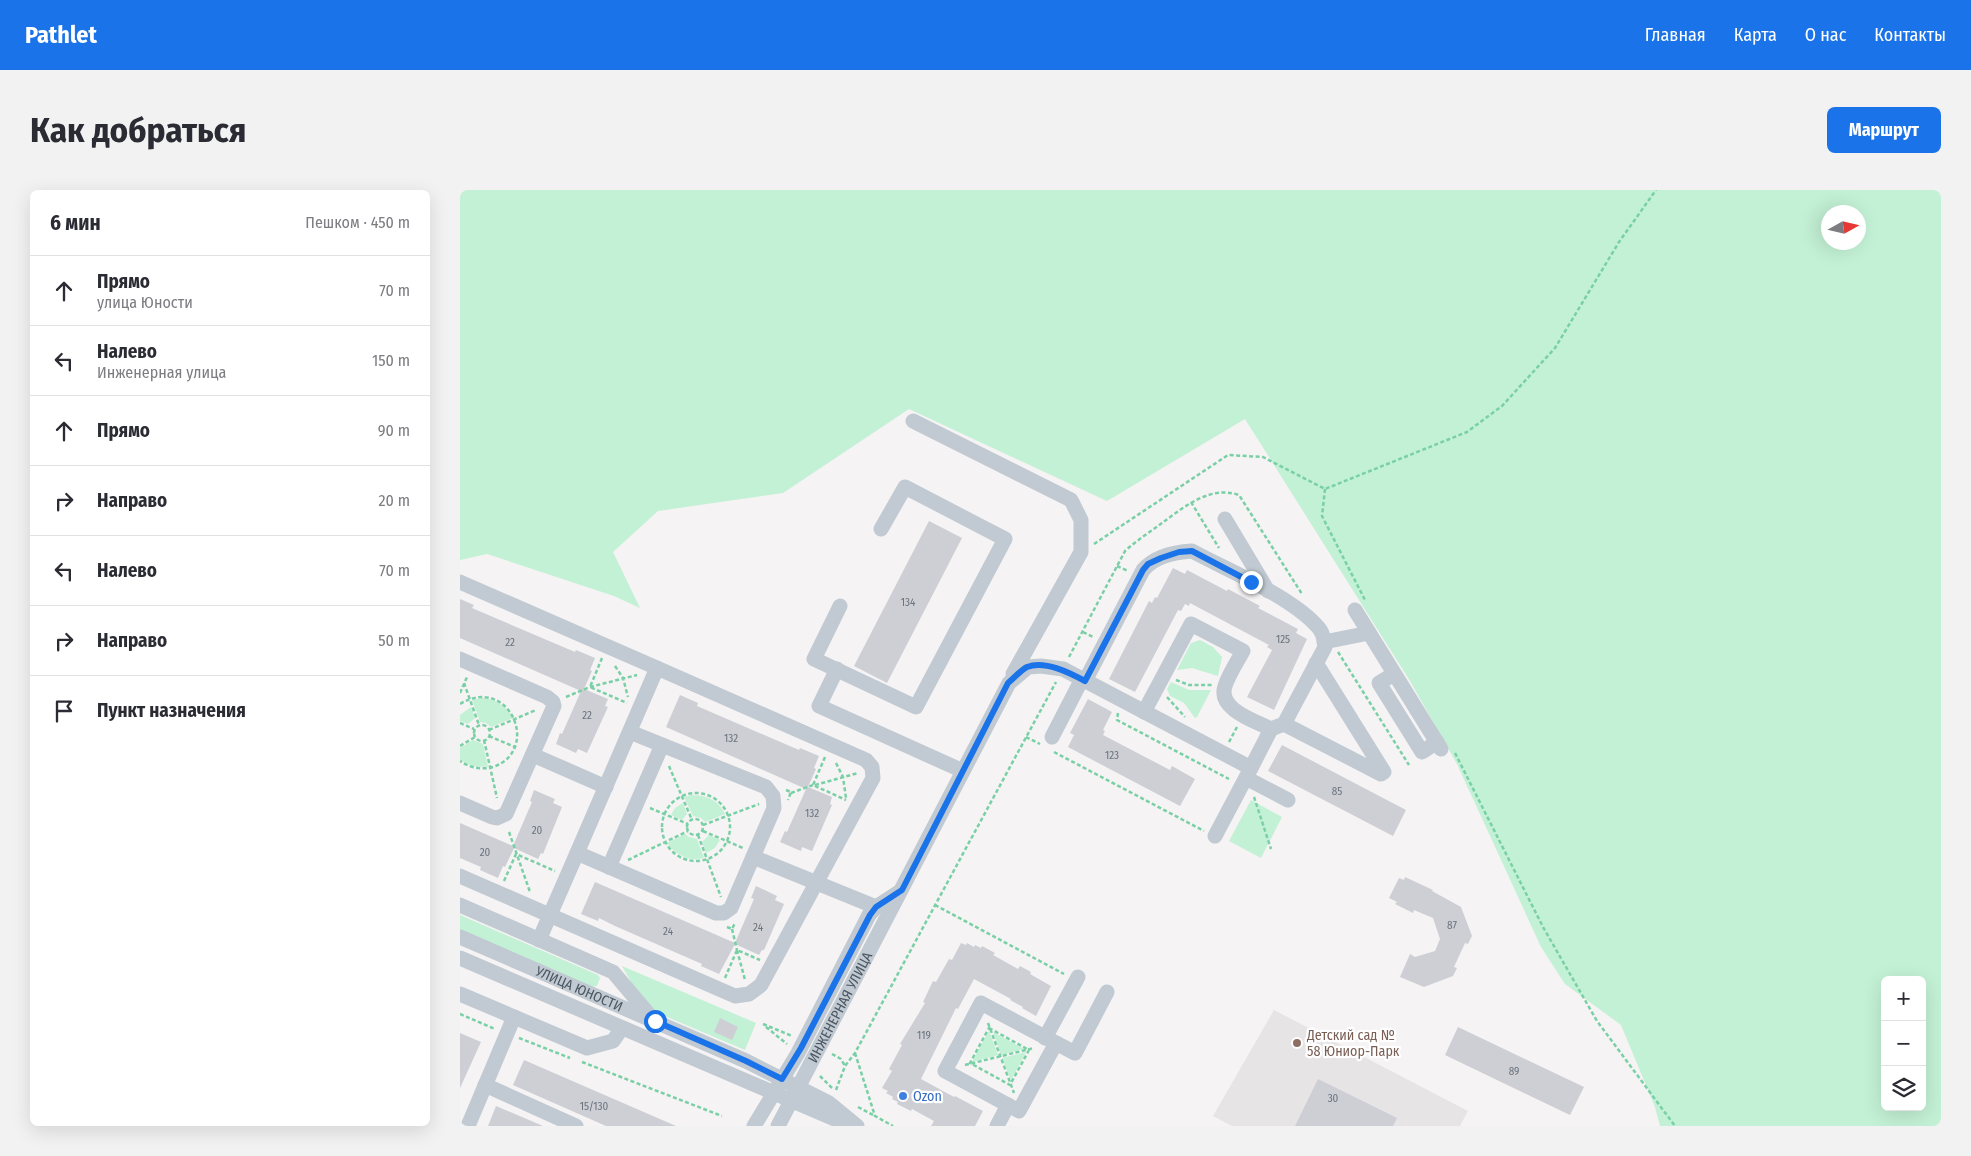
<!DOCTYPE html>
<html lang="ru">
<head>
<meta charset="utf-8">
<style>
	body { margin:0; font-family:"Fira Sans Condensed",sans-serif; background:#f2f2f3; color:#2b2b33 }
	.controls { position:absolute; right:15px; bottom:15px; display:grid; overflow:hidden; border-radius:8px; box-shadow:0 5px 20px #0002 }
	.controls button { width:45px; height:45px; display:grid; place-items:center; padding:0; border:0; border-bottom:1px solid #e1e1e2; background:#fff; color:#2b2b33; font:25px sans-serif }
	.compass { position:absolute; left:1361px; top:15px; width:45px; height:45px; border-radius:50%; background:#fff; box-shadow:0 5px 20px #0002; rotate:82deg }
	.stop { position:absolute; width:15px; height:15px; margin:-11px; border:4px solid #1a73e8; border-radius:50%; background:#fff }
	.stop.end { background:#1a73e8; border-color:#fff; box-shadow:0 1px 5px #0008 }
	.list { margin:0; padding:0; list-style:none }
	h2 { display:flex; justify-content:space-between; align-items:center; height:65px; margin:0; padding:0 20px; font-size:21px }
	h2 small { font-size:16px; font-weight:400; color:#7c7c81 }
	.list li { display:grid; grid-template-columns:32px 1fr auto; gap:15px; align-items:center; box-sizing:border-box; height:70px; padding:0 20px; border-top:1px solid #e1e1e2 }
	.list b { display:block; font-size:19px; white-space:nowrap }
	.list p { margin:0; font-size:16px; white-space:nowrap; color:#7c7c81 }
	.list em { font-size:16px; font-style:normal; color:#7c7c81 }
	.icon { flex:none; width:28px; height:28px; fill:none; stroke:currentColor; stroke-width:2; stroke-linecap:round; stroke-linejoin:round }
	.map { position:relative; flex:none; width:1481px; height:936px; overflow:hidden; border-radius:8px }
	header { display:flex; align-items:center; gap:30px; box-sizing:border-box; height:70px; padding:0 25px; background:#1a73e8; color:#fff }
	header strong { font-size:24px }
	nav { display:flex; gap:28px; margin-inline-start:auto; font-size:18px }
	.intro { display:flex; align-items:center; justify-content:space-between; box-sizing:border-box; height:120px; padding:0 30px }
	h1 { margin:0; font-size:35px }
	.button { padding:12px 22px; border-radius:8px; background:#1a73e8; color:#fff; font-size:18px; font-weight:700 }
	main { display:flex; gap:30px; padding:0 30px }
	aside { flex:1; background:#fff; border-radius:8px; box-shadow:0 5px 20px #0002 }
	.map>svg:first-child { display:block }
</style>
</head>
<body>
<header>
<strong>Pathlet</strong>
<nav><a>Главная</a><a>Карта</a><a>О нас</a><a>Контакты</a></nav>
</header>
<div class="intro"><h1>Как добраться</h1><a class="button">Маршрут</a></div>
<main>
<aside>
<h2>6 мин<small>Пешком · 450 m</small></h2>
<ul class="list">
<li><svg class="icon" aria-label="ahead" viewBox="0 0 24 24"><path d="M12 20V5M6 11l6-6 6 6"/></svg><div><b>Прямо</b><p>улица Юности</p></div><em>70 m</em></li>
<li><svg class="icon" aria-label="left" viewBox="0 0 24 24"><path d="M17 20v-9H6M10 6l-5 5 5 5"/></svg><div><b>Налево</b><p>Инженерная улица</p></div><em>150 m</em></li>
<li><svg class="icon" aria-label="ahead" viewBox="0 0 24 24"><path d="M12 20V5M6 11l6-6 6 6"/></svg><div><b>Прямо</b></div><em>90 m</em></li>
<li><svg class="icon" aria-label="right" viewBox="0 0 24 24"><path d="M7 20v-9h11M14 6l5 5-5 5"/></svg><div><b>Направо</b></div><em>20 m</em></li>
<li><svg class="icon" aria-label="left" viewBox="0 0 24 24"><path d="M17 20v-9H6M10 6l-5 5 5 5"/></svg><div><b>Налево</b></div><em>70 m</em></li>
<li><svg class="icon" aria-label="right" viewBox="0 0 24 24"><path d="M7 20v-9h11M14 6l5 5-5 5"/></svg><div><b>Направо</b></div><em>50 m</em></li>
<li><svg class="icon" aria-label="arrive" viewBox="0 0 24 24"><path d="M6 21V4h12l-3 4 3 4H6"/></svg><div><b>Пункт назначения</b></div></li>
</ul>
</aside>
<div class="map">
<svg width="1481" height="936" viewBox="0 0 1481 936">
	<rect width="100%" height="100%" fill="#f5f3f3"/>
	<path fill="#e6e4e5" d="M814,820l194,101 -8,15h-228l-19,-10z"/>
	<path fill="#c3f1d5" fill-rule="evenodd" d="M0,0h1481v936h-281l-5,-19 -34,-82 -56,-41 -24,-37 -84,-183 -47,-83 -165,-262 -138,82 -198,-92 -126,84 -125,18 -45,41 27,56 -26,-12 -127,-42 -27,6zM1368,22h30v30h-30zM1425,790h37v127h-37z
		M740,450l13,7 9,10 -4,19 -26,-8 -15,2 14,-27z
		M711,492l18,8h22l-14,27 -2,1 -11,-15 -14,-7 -3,-7z
		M23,508c14,2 23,8 30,20l-22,9 -5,-4 -6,-1 -8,-22z
		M11,517l4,11 -7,6 -8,-3v-6z
		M13,550l10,4 5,23 -16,-1 -12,-6v-12z
		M231,605c15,0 28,5 34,19l-20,8 -4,-4 -8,-2 -9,-19z
		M791,610l31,17 -21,41 -32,-17z
		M223,613l4,11 -5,6 -11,-5 4,-7z
		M225,644l4,3 8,2 7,19c-15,4 -28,-3 -37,-15z
		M249,645l11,5 -5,8 -9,5 -4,-11z
		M0,725l138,60 2,3 -3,8 -6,1 -131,-57z
		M162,776l134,57 -11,27 -85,-36 -17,-11z
		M529,841l9,24 -26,7z
		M533,842l31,17 -23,6z
		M566,862l-15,28 -9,-22z"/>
	<path fill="#cdcfd5" d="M469,331l33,17 -75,145 -33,-17z
		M713,378l12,6 2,-4 40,21 1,-2 32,17 -2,2 40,21 -2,4 11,6 -33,71 -27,-13 25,-47 -5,-3 2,-2 -79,-42 -1,3 -4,-2 -4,7 -3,-1 -43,82 -26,-13 40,-78 3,2 3,-6 2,1z
		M0,409l14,6 -2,3 103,44 1,-2 19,8 -5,12 2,1 -8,18 24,10 -3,7 3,1 -21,46 -9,-4 -2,4 -20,-9 4,-11 2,1 19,-43 -121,-53z
		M220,505l18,8 -1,3 102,44 1,-2 19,8 -5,12 2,1 -8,18 24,10 -2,7 2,1 -20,46 -10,-4 -1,4 -21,-9 5,-11 2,1 19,-43 -140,-62z
		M628,509l24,13 -9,18 2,1 -2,4 67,35 2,-4 23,13 -15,27 -112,-59 6,-12 -4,-2z
		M822,555l124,65 -13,26 -125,-65z
		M74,600l21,9 -2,4 9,4 -19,47 -2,-1 -3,6 -24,-11 -9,19 -2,-1 -5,12 -18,-8 1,-3 -21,-9v-35l53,23 19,-44 -2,-1z
		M945,687l28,13 -1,1 29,16 11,29 -4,8 -3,-1 -11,24 3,1 -4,8 -29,11 -24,-10 10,-23 5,3 20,-6 5,-12 -7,-21 -19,-8 -1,3 -18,-9 2,-2 -8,-4 10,-20 5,2z
		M135,692l140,61 19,-44 -3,-1 5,-12 21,10 -2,4 9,4 -20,46h-2l-3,5 -24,-11 -16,30 -18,-8 1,-2 -87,-38 -16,-8 -1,3 -17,-7z
		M501,753l5,2 1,-2 7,4 1,-2 6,3 1,-2 13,7 -2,2 25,14 2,-3 11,6 -1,2 21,12 -15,30 -14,-8 1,-1 -13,-7 1,-1 -37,-20 -16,30 -2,-1 -35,71 33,18 1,-1 28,15 -8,15h-44l3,-5 -22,-12 -1,2 -14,-7 1,-2 -6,-3 1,-2 -7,-4 2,-2 -6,-3 10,-17 -3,-2 13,-24 -2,-1 25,-41 -2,-1 10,-21 3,1 13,-23 3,1z
		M260,828l18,9 -6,13 -18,-8z
		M998,837l126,60 -14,28 -125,-60z
		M0,843l21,9 -21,46z
		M64,870l152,66h-70l-93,-41z
		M858,889l79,39 -4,8h-98z
		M36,916l47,20h-55z"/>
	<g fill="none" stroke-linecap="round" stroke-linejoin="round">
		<path stroke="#7ad0a6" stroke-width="2.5" stroke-dasharray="4 2.5" stroke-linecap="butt" d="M865,299l-3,27 43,84
			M731,312l28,46
			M634,354l134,-89 35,2 62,32 142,-57 35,-26 53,-58 64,-106 37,-52
			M657,376l11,5
			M623,442l10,5
			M878,462l71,113
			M609,467l56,-106c12,-11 25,-19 37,-28 22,-16 48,-38 77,-28l63,99
			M142,468l-12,29 37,16
			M155,476l8,12 5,19
			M716,490l13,5h23
			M4,493l15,42
			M0,503l7,-16
			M106,507l24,-10 47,-12
			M707,507l18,20
			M0,514c49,-30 82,46 33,63 -11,3 -23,1 -33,-6
			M658,523l-1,7 112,59
			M0,533l14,6
			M14 543a8 8 0 1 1 16 0a8 8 0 1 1-16 0Z
			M29,540l47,-20
			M29,546l26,11
			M566,547l14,7
			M24,550l13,58
			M769,552l8,-15
			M0,556l15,-9
			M594,562l150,79
			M995,563l88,174 54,94 78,105
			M365,567l-12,28 33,15
			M376,573l7,14 3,21
			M209,576l23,54
			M355,595l43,-12
			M326,600l5,2 -3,8
			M202 637a34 34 0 1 1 68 0a34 34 0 1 1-68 0Z
			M331,603l22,-8
			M794,607l17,52
			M190,618l38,16
			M227 637a8 8 0 1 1 16 0a8 8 0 1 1-16 0Z
			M243,635l56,-21
			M243,641l40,17
			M49,642l21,60
			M238,645l23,62
			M168,670l60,-29
			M44,691l12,-27 39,17
			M475,715l129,69
			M267,737l5,2 3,-6
			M272,739l5,21
			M277,760l8,30
			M265,788l12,-28 23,10
			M0,824l35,15
			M528,833l26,70
			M303,834l29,12
			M306,837l21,17
			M529,838l40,22 -19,35 -40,-22z
			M59,848l51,20
			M395,863l20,63 18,10
			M372,864l9,5 4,7
			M122,872l140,54
			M505,875l69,-17
			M360,886l12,12
			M376,900l9,-24 10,-13 201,-371
			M398,917l17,9"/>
		<g stroke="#c1cad2" stroke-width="15">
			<path d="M453,231l158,79 10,20v32l-68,122"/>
			<path d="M765,329l43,72"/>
			<path d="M0,392l197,86"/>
			<path d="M380,416l-26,53 102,48 89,-168 -100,-52 -24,42"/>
			<path d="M895,420l86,139"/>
			<path d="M864,452l45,-9"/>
			<path d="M0,469l87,38 6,5 1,4 -48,108 -9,4 -5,-1 -32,-14"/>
			<path d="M377,479l-18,37 144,65"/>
			<path d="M934,484l-15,9 43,69 15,-10"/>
			<path d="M625,491l58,-111c12,-14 32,-18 49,-19 37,20 98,45 125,75 6,6 7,13 8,21l-41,77 -13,5"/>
			<path d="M684,522l47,-88 52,27c-6,11 -14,23 -18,35 -8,23 30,35 46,43l-20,39"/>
			<path d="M824,534l97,50 3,-2 -68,-109"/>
			<path d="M592,547l30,-58"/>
			<path d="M73,565l73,32"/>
			<path d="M786,588l42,22"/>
			<path d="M293,667l123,50"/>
			<path d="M149,677l53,-122"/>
			<path d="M0,686l275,120 14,-2 12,-9 112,-207 -1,-11 -6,-7 -209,-92 -80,185"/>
			<path d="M0,715l153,67 39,46"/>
			<path id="s1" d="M0,747l286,124 83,42 28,23"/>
			<path d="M79,750l38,-87 139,60h8l7,-5 43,-100 -1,-12 -7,-9 -136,-55"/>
			<path d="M0,768l384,165"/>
			<path d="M0,804l127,54 26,-7 9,-13"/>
			<path d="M521,813l75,40 -37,68 -74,-40z"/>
			<path d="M585,848l33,-61"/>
			<path d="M596,853l19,10 32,-61"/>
			<path d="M25,895l91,41"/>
			<path d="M8,936l46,-109"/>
			<path d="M294,936l44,-73 71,-138 7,-8 23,-15"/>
			<path id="s2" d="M318,936l231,-443 19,-16 13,-1 22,3 188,99 -36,68"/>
			<path d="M537,936l11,-21"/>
		</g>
	</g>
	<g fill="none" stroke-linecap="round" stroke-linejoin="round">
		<path stroke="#1a73e8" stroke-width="6" d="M195,831l91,40 36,18 19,-31 69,-133 6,-8 26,-17 106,-207c6,-5 13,-13 19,-16 18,-7 43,6 58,14l58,-111 5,-6 13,-6 18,-6 13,-1 59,31"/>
	</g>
	<circle fill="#8d6e63" stroke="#fff" stroke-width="2" cx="837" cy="853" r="5"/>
	<circle fill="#3f7fe0" stroke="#fff" stroke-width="2" cx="443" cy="906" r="5"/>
	<g text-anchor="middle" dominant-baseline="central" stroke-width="4.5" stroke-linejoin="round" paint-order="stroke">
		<g font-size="11" fill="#6b747e">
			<text x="448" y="412">134</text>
			<text x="823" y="449">125</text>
			<text x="50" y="452">22</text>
			<text x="127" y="525">22</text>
			<text x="271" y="548">132</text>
			<text x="652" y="565">123</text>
			<text x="877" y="601">85</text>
			<text x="352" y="623">132</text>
			<text x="77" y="640">20</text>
			<text x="25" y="662">20</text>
			<text x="992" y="735">87</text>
			<text x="298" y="737">24</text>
			<text x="208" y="741">24</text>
			<text x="464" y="845">119</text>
			<text x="1054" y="881">89</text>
			<text x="873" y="908">30</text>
			<text x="134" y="916">15/130</text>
		</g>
		<g font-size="14" fill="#4a5661" stroke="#fff">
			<text stroke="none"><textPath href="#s1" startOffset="130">УЛИЦА ЮНОСТИ</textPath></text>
			<text stroke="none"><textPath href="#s2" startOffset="134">ИНЖЕНЕРНАЯ УЛИЦА</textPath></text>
		</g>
		<g font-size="14" fill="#785e54" stroke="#fff" text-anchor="start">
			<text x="847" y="845">Детский сад №<tspan x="847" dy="16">58 Юниор-Парк</tspan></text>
		</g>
		<g font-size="14" fill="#366cbe" stroke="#fff" text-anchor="start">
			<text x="453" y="906">Ozon</text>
		</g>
	</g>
</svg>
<div class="controls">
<button>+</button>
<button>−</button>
<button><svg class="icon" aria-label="layers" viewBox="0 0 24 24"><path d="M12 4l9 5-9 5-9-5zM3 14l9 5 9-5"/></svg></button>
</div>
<svg class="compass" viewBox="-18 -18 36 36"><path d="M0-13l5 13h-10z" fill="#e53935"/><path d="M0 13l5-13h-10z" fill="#7c7c81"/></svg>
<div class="stop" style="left:195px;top:831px"></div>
<div class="stop end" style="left:791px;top:392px"></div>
</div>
</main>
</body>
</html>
